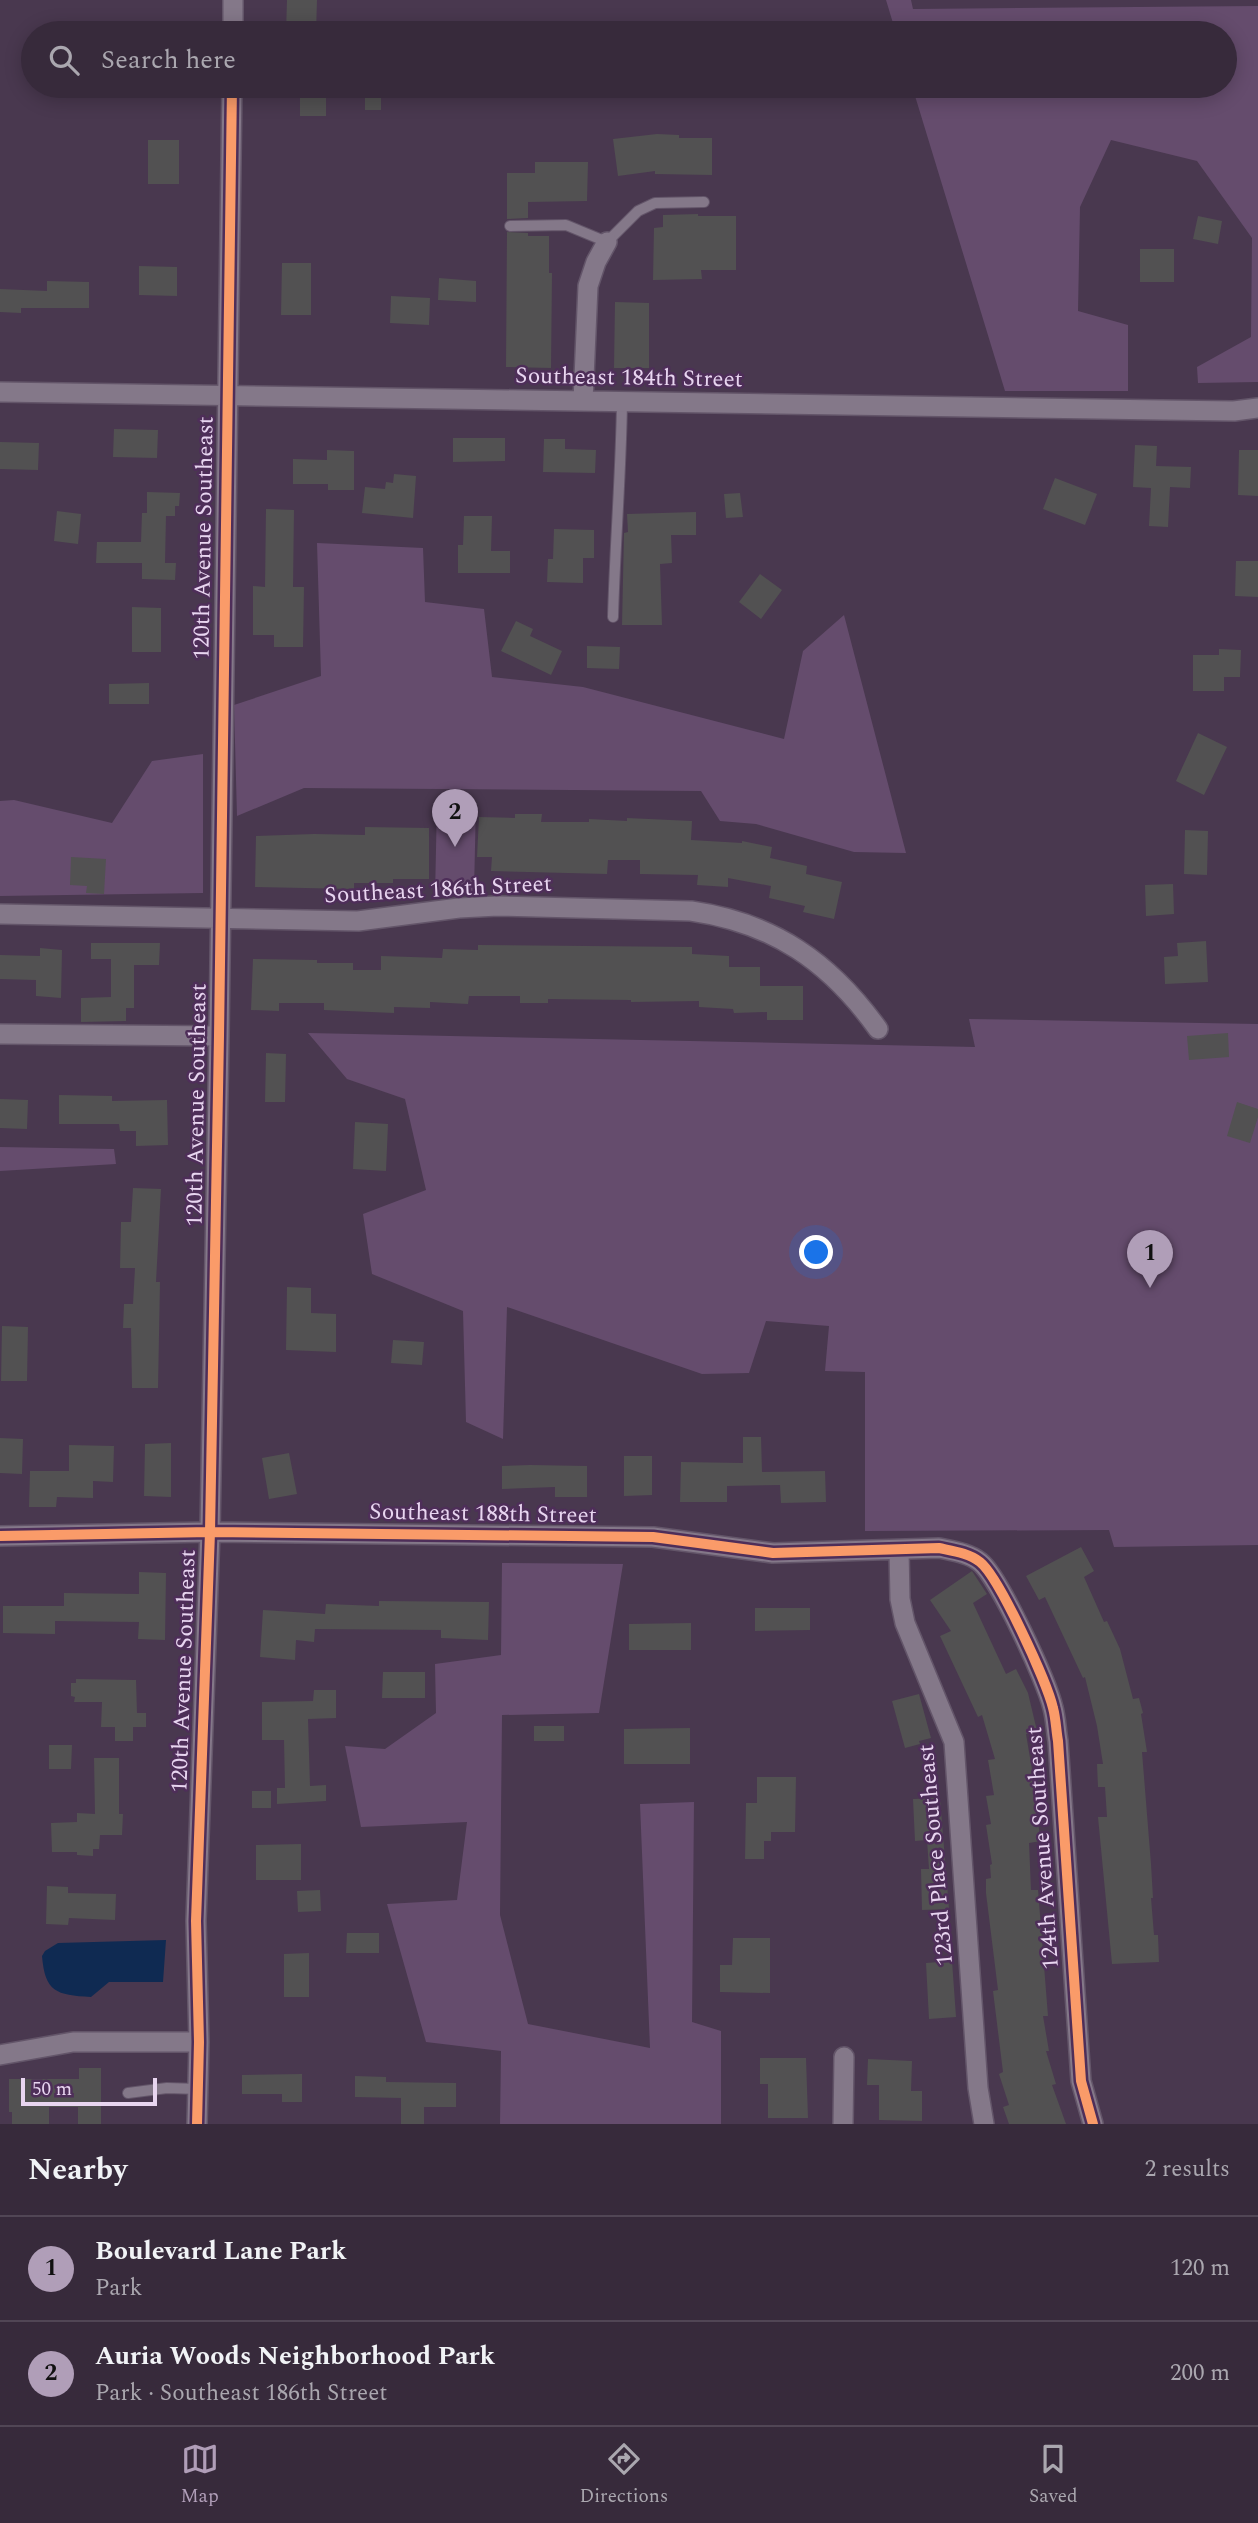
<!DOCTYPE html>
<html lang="en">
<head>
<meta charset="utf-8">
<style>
	body { margin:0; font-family:Spectral,serif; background:#3e3242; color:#f1f3f6 }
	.scale { position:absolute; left:21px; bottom:18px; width:136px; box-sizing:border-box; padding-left:7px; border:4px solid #e8d5f0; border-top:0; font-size:19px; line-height:24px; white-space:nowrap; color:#e8d5f0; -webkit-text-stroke:5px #4e2e59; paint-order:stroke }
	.you { position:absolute; left:817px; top:1253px; width:24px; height:24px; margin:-18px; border:5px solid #fff; border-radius:50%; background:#1a73e8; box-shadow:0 0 0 10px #1a73e833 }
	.badge { display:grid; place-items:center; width:46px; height:46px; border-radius:50%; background:#b09eb8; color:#111; font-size:23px; font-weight:700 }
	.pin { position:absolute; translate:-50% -58px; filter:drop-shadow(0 2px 4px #0008) }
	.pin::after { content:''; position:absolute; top:37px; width:24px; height:21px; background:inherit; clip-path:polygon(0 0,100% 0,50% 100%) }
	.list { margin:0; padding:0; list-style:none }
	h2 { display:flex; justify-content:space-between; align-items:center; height:91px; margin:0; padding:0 28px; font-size:30px }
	h2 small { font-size:23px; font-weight:400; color:#aaa7af }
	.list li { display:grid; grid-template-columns:46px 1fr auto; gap:21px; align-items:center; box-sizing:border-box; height:105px; padding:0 28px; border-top:2px solid #514655 }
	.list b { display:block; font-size:26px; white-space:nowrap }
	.list p { margin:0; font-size:23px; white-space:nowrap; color:#aaa7af }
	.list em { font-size:23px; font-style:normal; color:#aaa7af }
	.icon { flex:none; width:38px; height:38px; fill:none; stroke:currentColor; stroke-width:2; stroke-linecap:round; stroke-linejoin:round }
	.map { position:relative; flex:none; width:1258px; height:2124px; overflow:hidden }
	.search { position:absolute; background:#372a3b; box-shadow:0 4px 18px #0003; left:21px; right:21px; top:21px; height:77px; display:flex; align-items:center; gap:18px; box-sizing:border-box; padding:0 24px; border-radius:38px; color:#aaa7af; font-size:26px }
	.sheet { height:301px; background:#372a3b }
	nav { display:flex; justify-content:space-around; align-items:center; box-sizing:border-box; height:98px; border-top:2px solid #514655; background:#372a3b; font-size:19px; color:#aaa7af }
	nav a { display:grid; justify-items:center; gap:4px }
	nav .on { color:#b09eb8 }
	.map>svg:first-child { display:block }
</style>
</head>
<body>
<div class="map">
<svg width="1258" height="2124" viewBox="0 0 1258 2124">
	<rect width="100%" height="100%" fill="#49384f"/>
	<path fill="#654c6d" d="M886,0h25l2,9 345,-3v376l-60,1 -1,-16 54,-30 1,-99 -55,-77 -86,-21 -31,67 -2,104 50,14v66h-123l-93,-305h313v-53h-329z
		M317,543l106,5 2,54 59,7 8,68 91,10 201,52 19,-88 41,-36 62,238 -52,-1 -98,-28 -36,-3 -19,-30 -397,-3 -67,28 -3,-111 87,-29z
		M203,754v139l-203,3v-95l14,-1 98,23 40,-62z
		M437,802l39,1 -2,88 -39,5z
		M969,1019l289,5v521l-144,2 -5,-17 -244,1v-159l-40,-1 4,-45 -63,-5 -17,52 -47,1 -195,-67 -4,132 -37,-17 -3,-111 -91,-37 -9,-60 63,-24 -21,-91 -58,-20 -39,-46 667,14z
		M0,1147l114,2 2,15 -116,7z
		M502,1563l121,1 -24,149 -97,2 -2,200 28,109 122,24 -10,-244 54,-2 -2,220 29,9v93h-221l1,-73 -75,-9 -39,-138 70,-4 10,-78 -106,5 -16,-81 40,3 51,-36 -1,-49 66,-9z"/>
	<path fill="#0f2a52" d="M166,1940l-3,42h-54l-18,15c-35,-2 -46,-5 -49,-41l3,-5 13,-8z"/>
	<path fill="#525152" d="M287,0h30l-1,33h-30z
		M300,86h26v30h-26z
		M365,88h16v22h-16z
		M657,134l22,1v3h33v37l-57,-1v-3l-37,5 -5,-37z
		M148,140h31v44h-31z
		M535,162h53l-1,39 -59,1v16l-21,1v-46h28z
		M698,214v2h38v54h-35l1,9 -49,1 1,-52 9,-1v-12z
		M1198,216l24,5 -4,23 -25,-5z
		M507,232l21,1v3h21v37h3l-1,95 -45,-1z
		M1140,249h34v33h-34z
		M282,263h29v52h-30z
		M139,266l38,1v29l-38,-1z
		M439,278l37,3v21l-38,-2z
		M47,281l42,1v26h-68v5l-21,-1v-23l47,2z
		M391,296l39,2 -1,27 -39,-2z
		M615,302l34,1v65h-35z
		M114,429l44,1 -1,28 -44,-1z
		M453,438h52v23l-52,1z
		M544,439h21v10l31,1 -1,23 -52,-1z
		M0,442l39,1 -1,27 -38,-1z
		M1135,445l22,1 -1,20 35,1 -1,21 -20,-1 -2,40 -19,-1 2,-38 -18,-1z
		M327,450l27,1v39h-26v-6h-35v-25l34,1z
		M1239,450h19v46l-20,-1z
		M394,474l22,2 -3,42 -51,-5 3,-26 20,2 1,-7 7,1z
		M1055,478l42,16 -12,31 -42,-16z
		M147,492l33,1 -1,13h-4v10h-9l-1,47h11l-1,17 -33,-1v-16h-46l1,-21h44l1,-29h5z
		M740,493l3,24 -17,1 -2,-24z
		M266,509l28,1 -1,77h11l-1,60h-29v-12h-21v-49l12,1z
		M57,511l24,3 -3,30 -24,-3z
		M696,512v23h-25l1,28 -12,1 2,61h-40l2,-92 4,-1 -1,-18z
		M464,516h28l-1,35h19v22h-52v-28h5z
		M554,529l40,1v28h-11v25l-36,-1 1,-23h5z
		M1236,561h22v36l-23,-1z
		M760,574l22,16 -21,29 -22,-17z
		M132,607l29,1v44h-29z
		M516,621l17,8 -3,7 32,15 -11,24 -50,-24z
		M587,646l33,1 -1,22 -32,-1z
		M1219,649l22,1 -1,27h-16v14h-31v-36h26z
		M149,683v21h-40v-20z
		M1198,733l29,14 -23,48 -28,-14z
		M515,814h27l-1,8h48v-3l38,2v-3l65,3 -1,19 51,3v-2l30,6 -2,11 37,8 -1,8 36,8 -8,37 -31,-7 2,-6 -36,-8 2,-12 -43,-8v9l-31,-2 1,-10 -58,-1v-14h-32l-1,14 -116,-3 1,-14h-15l2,-40 36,1z
		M365,827l64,1v51h-36v4h-39v6l-99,-2 1,-51 58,-2 51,1z
		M1185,830l23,1 -1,44 -23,-1z
		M71,857l35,2 -2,35 -18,-1 1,-7 -17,-1z
		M1173,884l1,30 -28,2 -1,-31z
		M1206,941l2,41 -43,2 -1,-27 14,-1 -1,-13z
		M91,943h69l-1,22h-25v43h-8v13l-45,1v-24l30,-1v-38h-20z
		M478,945l214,2v7l37,2v11h31v19h43v34h-36v-8l-33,1 -1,-4 -34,-2v-6l-68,1v-2l-83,-1v4h-28v-7h-51l-1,8 -38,-2v6l-36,-1v6l-70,-3v-7h-45v8l-28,-1 2,-51 64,1v3h36v7h28v-14l61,2 1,-9 35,1z
		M40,948l22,2 -1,48 -25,-2v-16l-36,-1v-24l40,1z
		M1228,1033l1,24 -40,3 -2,-24z
		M266,1053l20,1 -1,48h-20z
		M59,1095l53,1v5l55,-1 1,45 -32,1v-15h-16l-1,-7h-60z
		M0,1099l28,1 -1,29 -27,-1z
		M1237,1102l21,7v8l-8,26 -23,-7z
		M355,1122l33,2 -2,47 -33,-2z
		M133,1188l28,1 -5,93h4l-2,106h-26l-1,-60h-8l1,-24h9l2,-36h-15l1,-46h10z
		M287,1287l24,1v25l25,1v38l-50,-2z
		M2,1326l26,1 -1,54h-26z
		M393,1340l31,2 -2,23 -31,-2z
		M743,1437h18l1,35 63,-1 1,31 -45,1 -1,-18 -53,1v16h-47l1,-40 62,1z
		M0,1438l23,1 -1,35 -22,-1z
		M171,1443v54l-27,-1 1,-52z
		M69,1445l45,1 -1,36 -20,-1v17l-36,-1 -1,10h-27l1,-36h39z
		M289,1453l8,41 -28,5 -7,-41z
		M624,1456h28v39l-28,1z
		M530,1465l57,1v31h-32v-10l-53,2v-23z
		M1081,1547l13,24 -10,6 20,45 3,-1 13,28 13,50 6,-1 4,15 -2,1 6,38h-5l9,112 2,34h-2l3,37h4l1,27 -47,2 -14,-147h9l-2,-30h-7l-1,-23h6l-6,-38 -12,-49 -2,1 -38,-81 -6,3 -13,-24z
		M972,1571l15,23 -14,9 33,71 10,-5 12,24 9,38 -11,3 13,77h-3l5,30 -12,2 2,47h7l10,126h-5l6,35h-3l10,33 -4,1 14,39h-57l-6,-17 6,-2 -10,-31 4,-2 -10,-81 5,-1 -12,-97v-14l5,-1 -1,-13 2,-1 -6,-39 5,-1 -5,-28 8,-1 -6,-35 7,-1 -13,-44 -4,2 -38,-81 11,-5 -21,-31z
		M139,1572l27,1 -1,67 -27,-1 1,-17 -84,-1v13l-52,-1v-27h61v-13l75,1z
		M379,1601l110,1 -1,38 -47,-2v-8l-126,-1 -1,13 -18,-2 -1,20 -35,-3 3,-47 62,4 1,-10 53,2z
		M755,1608h55v22l-55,1z
		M691,1623v27h-62v-26z
		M383,1672h42v26h-43z
		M76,1679l60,1 1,33h9v14h-13v14h-18v-14h-14l1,-25h-28l1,-5 -4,-1v-13h5z
		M314,1690h22v28l-28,1 2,67 16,-1v16l-49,3v-16h8l-1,-48h-22v-38l51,-1z
		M919,1694l12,44 -12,3 1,3 -15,4 -13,-47z
		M534,1726h30v15h-30z
		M690,1728v36h-66v-35z
		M49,1745h23l-1,24h-22z
		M94,1758h25v56h4l-1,21h-22l-1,14h-6v7l-16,-1v-3h-25l-1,-29 26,-1v-9l18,1z
		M757,1777h39l-1,55h-24v9h-7v18h-19l1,-56h11z
		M252,1791h19v17h-19z
		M940,1798l9,111 -27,1 -1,-41h8l-2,-29 -12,1 -2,-42z
		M301,1844v36h-45v-35z
		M47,1886l21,1v6l48,1 -1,26 -46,-2 -1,7 -22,-1z
		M320,1890l1,21 -23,1 -1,-21z
		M347,1933h32v20h-33z
		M733,1938h37v55l-50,-1v-27h12z
		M309,1953v44h-25v-43z
		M952,1961l4,56 -27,2 -3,-56z
		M760,2058h46l2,60h-40v-34h-8z
		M868,2059l44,2 -1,30h11v30l-43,-1v-35h-12z
		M79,2068h22v56h-23v-17h-29v17h-37v-12h-3v-33h70z
		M302,2074v28h-20v-8h-40v-19z
		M355,2076l31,1v5l70,1v24h-32v17h-23v-26l-46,-1z"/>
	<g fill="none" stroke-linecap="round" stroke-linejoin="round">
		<g stroke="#635569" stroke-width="12">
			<path id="service" d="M510,226l56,-1 41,17 31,-31 17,-8 49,-1
				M613,617c2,-72 8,-143 9,-215
				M128,2093l39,-5 31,1"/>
		</g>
		<g stroke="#635569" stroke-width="22">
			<path id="minor" d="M233,33v-33
				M0,392l1161,18 73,1 24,-3
				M583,401l5,-115 8,-24 11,-20
				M0,914l358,7 101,-13 39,-2 193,5c83,12 139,51 187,118
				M0,1034l219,2
				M0,1536l210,-4 443,5 120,16 166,-5c14,3 30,5 41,14 19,15 67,120 73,146 3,11 3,22 5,33l23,340 12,43
				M899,1550l1,49 5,24 49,119 24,346 6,36
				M0,2055l73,-13h126
				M197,2124l2,-82 -3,-121 14,-389 9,-496 13,-950
				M843,2124l1,-67"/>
		</g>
		<use href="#service" stroke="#847889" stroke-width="10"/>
		<use href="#minor" stroke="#847889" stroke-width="19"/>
		<g stroke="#4e2e59" stroke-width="15">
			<path id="cycleway" d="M0,1536l210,-4 443,5 120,16 166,-5c14,3 30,5 41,14 19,15 67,120 73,146 3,11 3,22 5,33l23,340 12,43
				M197,2124l2,-82 -3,-121 14,-389 9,-496 13,-950"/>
		</g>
		<use href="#cycleway" stroke="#fa9b69" stroke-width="10"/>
	</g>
	<g text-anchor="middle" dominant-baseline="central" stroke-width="5" stroke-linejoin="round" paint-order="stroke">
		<g font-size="23" fill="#e8d5f0" stroke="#4e2e59">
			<text transform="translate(629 378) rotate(1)">Southeast 184th Street</text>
			<text transform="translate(204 538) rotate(-89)">120th Avenue Southeast</text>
			<text transform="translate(438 890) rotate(-3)">Southeast 186th Street</text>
			<text transform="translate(197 1105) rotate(-89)">120th Avenue Southeast</text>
			<text transform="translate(483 1514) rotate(1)">Southeast 188th Street</text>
			<text transform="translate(184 1671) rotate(-88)">120th Avenue Southeast</text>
			<text transform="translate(1043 1848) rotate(-94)">124th Avenue Southeast</text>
			<text transform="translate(936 1855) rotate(-95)">123rd Place Southeast</text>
		</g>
	</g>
</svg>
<div class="scale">50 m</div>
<div class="you"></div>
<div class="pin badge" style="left:1150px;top:1288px">1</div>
<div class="pin badge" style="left:455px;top:847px">2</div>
<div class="search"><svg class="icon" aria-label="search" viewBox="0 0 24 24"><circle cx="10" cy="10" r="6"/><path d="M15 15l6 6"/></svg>Search here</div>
</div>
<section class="sheet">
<h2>Nearby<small>2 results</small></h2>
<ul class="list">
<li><span class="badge">1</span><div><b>Boulevard Lane Park</b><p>Park</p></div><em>120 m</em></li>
<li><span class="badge">2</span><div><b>Auria Woods Neighborhood Park</b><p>Park · Southeast 186th Street</p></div><em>200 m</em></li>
</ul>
</section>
<nav>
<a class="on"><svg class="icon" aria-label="map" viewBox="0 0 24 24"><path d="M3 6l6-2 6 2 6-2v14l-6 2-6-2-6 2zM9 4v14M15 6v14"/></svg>Map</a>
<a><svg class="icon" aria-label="directions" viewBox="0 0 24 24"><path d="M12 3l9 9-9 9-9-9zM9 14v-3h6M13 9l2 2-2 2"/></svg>Directions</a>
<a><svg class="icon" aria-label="saved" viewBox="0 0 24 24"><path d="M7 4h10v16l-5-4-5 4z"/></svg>Saved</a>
</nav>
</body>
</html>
